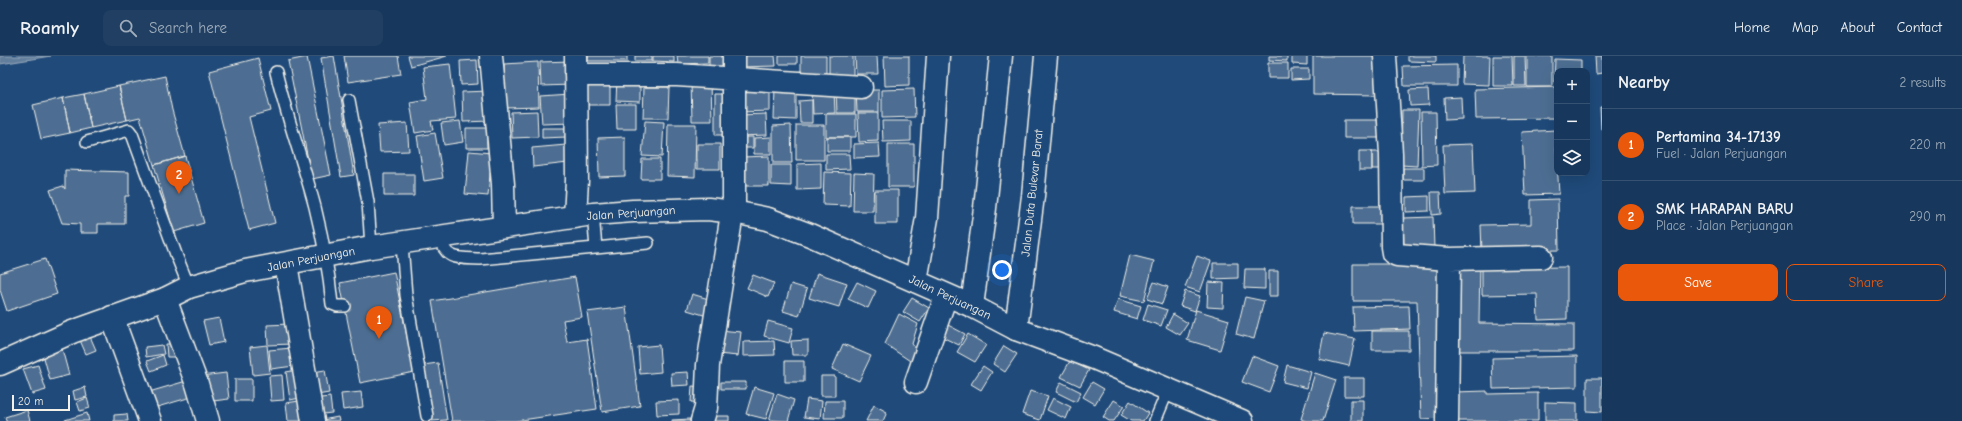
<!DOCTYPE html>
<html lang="en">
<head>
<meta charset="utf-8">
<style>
	body { margin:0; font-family:"Comic Neue",sans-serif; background:#203f62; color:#f1f3f6 }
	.controls { position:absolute; right:12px; top:12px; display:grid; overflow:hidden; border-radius:8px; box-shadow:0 4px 16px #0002 }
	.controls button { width:36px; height:36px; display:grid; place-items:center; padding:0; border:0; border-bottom:1px solid #365272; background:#17385c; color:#f1f3f6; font:20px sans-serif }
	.scale { position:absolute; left:12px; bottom:10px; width:58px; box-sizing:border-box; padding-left:4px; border:2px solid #f4f1e8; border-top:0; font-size:11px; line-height:14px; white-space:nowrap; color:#f4f1e8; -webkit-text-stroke:3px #1f4a7a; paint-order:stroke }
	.you { position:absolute; left:1002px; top:214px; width:14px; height:14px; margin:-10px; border:3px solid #fff; border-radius:50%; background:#1a73e8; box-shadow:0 0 0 6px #1a73e833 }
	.badge { display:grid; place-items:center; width:26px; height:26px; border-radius:50%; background:#ea580c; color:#fff; font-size:13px; font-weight:700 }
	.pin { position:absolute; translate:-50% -33px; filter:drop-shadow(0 1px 2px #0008) }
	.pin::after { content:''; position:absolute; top:21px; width:14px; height:12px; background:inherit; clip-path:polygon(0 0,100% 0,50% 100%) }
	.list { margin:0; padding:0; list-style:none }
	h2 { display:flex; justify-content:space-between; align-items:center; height:52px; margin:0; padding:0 16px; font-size:17px }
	h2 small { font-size:13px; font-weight:400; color:#9eacbb }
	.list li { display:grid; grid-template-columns:26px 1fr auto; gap:12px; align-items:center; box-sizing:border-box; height:72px; padding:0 16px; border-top:1px solid #365272 }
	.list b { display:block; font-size:15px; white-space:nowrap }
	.list p { margin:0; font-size:13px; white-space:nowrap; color:#9eacbb }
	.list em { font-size:13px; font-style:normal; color:#9eacbb }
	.actions { display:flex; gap:8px; padding:12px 16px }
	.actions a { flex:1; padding:9px 0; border:1px solid #ea580c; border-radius:8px; text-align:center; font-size:14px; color:#ea580c }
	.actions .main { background:#ea580c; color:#fff }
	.icon { flex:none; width:22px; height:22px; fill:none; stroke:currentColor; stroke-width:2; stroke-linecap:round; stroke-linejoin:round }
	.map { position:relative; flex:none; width:1602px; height:365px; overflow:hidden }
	header { display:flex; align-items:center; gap:24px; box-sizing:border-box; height:56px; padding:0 20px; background:#17385c; border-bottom:1px solid #365272 }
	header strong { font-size:19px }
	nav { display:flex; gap:22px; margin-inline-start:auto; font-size:14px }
	.search { width:280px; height:36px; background:#203f62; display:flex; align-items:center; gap:10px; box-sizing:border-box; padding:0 14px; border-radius:8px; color:#9eacbb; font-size:15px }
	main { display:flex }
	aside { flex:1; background:#17385c }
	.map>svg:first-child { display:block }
</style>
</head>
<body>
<header>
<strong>Roamly</strong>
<div class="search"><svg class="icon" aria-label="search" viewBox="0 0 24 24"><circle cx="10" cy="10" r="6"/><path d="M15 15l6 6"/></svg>Search here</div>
<nav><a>Home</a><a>Map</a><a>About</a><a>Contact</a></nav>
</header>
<main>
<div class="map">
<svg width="1602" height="365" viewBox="0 0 1602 365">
	<rect width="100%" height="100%" fill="#1f4a7a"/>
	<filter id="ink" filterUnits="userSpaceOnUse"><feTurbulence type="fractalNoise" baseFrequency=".025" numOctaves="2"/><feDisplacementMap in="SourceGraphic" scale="8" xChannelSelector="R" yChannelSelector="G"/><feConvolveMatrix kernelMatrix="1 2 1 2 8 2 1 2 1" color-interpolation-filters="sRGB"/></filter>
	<g filter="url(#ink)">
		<path fill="#627e9d" stroke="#9cacbb" d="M0,0h51l-51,8z"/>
		<path fill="#4d6e92" stroke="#f4f1e8" d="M334,0l20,119 -13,2 -20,-119z
			M344,0h54l3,18 -53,8z
			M408,0h39l-36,10z
			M588,0h39v5h-39z
			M635,0h17v5h-17z
			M653,0h21v6l-21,-1z
			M677,0h31v7l-30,1z
			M709,0h21v11h-21z
			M741,0h34l1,10 -35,1z
			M779,0h18v8h-18z
			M801,0h25v22l-25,1z
			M829,0h24v26l-24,1z
			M855,0h22l1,18h-22z
			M884,0h25v29l-24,1z
			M1269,0h18v5l-18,-1z
			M1292,0h15v9l-15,-1z
			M1313,0h65v39l-65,-1z
			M1408,0h28v6l-28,-1z
			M1463,0h27l-1,29 -27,-1z
			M1493,0h19l1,30h-20z
			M1514,0h11l1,30h-12z
			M1527,0h25v31h-25z
			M1595,0h7v17l-6,1z
			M307,1l24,118 -19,4 -24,-118z
			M258,2l13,53 -22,6 26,106 -26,7 -40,-159z
			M1555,3l26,1v11h-24v11h-3z
			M477,4l1,24 -17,1 -1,-24z
			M571,5l1,24 -31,1 -1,-24z
			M538,6l1,45 -34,1 -1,-44z
			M1268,7h20v15h-20z
			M450,8l6,55 -25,2 2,9 -18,3 -5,-31 17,-3 -4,-32z
			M1457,9v21h-53l-1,-20z
			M1291,13h18v10l-18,1z
			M165,20l7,34 13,46 -31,9 -14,-48 -13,3 -8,-34z
			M617,22l23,1v23l-24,-1z
			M711,25l1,40h-20l-1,-39z
			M586,26h24v23h-24z
			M119,30l8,34 -36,8 -7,-34z
			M644,31h25l-1,31h-25z
			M1557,31v31l-81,1 -1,-30z
			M775,32h21v32l-22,-1z
			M770,33v22l-31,1v-22z
			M914,33l1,28 -33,1v-28z
			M1428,33l1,16 -19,1 -1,-16z
			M834,34l1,23 -22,1 -1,-23z
			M855,34v23h-18l-1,-22z
			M856,34h23v22h-22z
			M490,35v30l-27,1 -1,-30z
			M84,38l7,34 -21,5 -7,-35z
			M571,38l1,29 -30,1 -2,-28z
			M715,38h16v41h-16z
			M1461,41l1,22 -17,1 -1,-22z
			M63,42l7,35 -29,6 -8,-34z
			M812,44v23h-12l-1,-22z
			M616,48h20v25h-19z
			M1600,51h2v22h-1z
			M1402,54h17l-2,56 -16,-1z
			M537,55l1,26 -26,1 -1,-26z
			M1421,56h15l1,53 -15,1z
			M858,57h20v28l-19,1z
			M766,58l1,21 -28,1v-21z
			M826,58h30v23h-30z
			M1344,64h39v18h-39z
			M460,65l3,21 -19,3 -3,-22z
			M645,65l19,1 -2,35 -20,-1z
			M882,65h29v20l-28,1z
			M407,67l2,28 -29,1 -2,-27z
			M668,68h28l-1,53 -28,-1z
			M791,69l1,38h-19v-37z
			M796,69h28v35h-28z
			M466,72h21v20h-21z
			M542,72h24l1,9 -25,1z
			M1555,74l4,64 -34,1 -3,-63z
			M435,77l8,45 -19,3 -7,-45z
			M625,81v39l-26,1 -1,-39z
			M735,81h18v11h-18z
			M771,81v17h-17v-16z
			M827,81h23v14h-23z
			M879,87l1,14 -26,1v-14z
			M697,88h23v25h-23z
			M888,88h26v43h-26z
			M1473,88l2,49 -30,1 -2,-49z
			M566,89l2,18 -35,4 -1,-19z
			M469,95l23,2 -4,43 -23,-2z
			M1359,95h13v19h-13z
			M1372,96h18v17h-18z
			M826,98h23l1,15 -24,1z
			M185,100l19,67 -30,9 -20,-67z
			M769,100v30h-27v-29z
			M642,103h18v20h-19z
			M821,107v26l-24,1v-26z
			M771,109h20v21l-20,-1z
			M1403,112h21v12h-21z
			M65,114l64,2v24h-4v28h-27v9h-18v-9l-18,-1 -12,-33 13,-4 2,3z
			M824,116l27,1 -1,33 -27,-1z
			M854,117l20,1 -1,37h-20z
			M384,118h30v22h-30z
			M875,134h23v34h-23z
			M1431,136h9l1,22 -9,1z
			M1429,140v15l-23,1v-15z
			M1558,143l1,51 -77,2 -1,-27 50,-1v-24z
			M1353,150h28v18h-28z
			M1433,161l1,31 -30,1 -1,-31z
			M1130,199l24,6 -10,40 -24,-5z
			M1197,200l14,5 -11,31 -15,-5z
			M45,203l12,35 -50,17 -7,-21v-17z
			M1454,204h26l-1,63 95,1v27h-121z
			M1213,207h25v15l-25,1z
			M1353,208h89l3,154 -24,1 -4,-118h-64z
			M1567,211v52l-29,1 -1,-26 -55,1v-27z
			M1245,213h20v20l-21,-1z
			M1269,215h9v25h-9z
			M394,216l20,100 -54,11 -20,-100z
			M817,217l30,10 -8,24 -30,-9z
			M753,219l21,8 -6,14 -21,-9z
			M575,221l7,40 -19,3 4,22 20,-3 10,70 -82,12h-63l-20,-120z
			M857,226l19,9 -8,17 -20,-9z
			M1154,226l14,5 -6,17 -15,-5z
			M1208,226l16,1 -1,25 -16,-1z
			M791,228l16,5 -8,27 -16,-5z
			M1185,235l15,5 -5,15 -15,-5z
			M692,238l20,6 -5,16 -20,-6z
			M1245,241l19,4 -10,38 -18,-5z
			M912,242l17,10 -9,14 -17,-10z
			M1118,243l23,7 -4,13 -23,-7z
			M1148,248l19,6 -6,16 -18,-6z
			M1409,250l1,23 -56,2 -1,-24z
			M626,251l14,99 -38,6 -15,-100z
			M1196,254l33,10 -9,30 -33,-10z
			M899,258l19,10 -6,20 9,11 -5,10 -31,-21z
			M1173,258l15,9 -8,12 -14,-8z
			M219,262l5,24 -15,3 -6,-24z
			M768,265l25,7 -4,15 -25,-7z
			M289,268l2,20 -23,1 -1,-20z
			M948,269l17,9 -6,11 -17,-8z
			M719,274l22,2 -3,24 -21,-2z
			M1372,275h37v19h-37z
			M1324,277l31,6 -6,27 -30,-7z
			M89,278l7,16 -10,4 -7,-16z
			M968,278l18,11 -11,17 -18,-10z
			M808,284v15h-16l-1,-14z
			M774,285l1,14 -32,1v-14z
			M166,288h15v13h-14z
			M843,288l28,12 -12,25 -27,-12z
			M162,289l2,9 -18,3 -1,-10z
			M267,289l3,28 -17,2 -3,-28z
			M659,289l2,27 -21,2 -2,-27z
			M1004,290l13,8 -12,18 -12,-8z
			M292,292l2,18 -23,3 -2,-19z
			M62,293l7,26 -19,5 -7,-26z
			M163,299l3,10 -15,6 -4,-10z
			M1252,300l27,10 -10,26 -27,-10z
			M1577,300v31l-84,2 -1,-31z
			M785,305h19v21h-19z
			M1070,305l19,9 -9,16 -19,-9z
			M438,307l9,57 -15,1 -9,-56z
			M38,309l8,25 -14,4 -9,-25z
			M1287,309l24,7 -4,16 -24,-6z
			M983,310l9,6 -11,18 -10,-6z
			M297,314l3,28 -10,2 -4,-28z
			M325,314l4,23 -18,3 -4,-23z
			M688,316l1,13 -17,1 -1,-13z
			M226,317l3,26 -24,3 -4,-26z
			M1315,317l21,7 -13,41h-17l-5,-2z
			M282,319l2,25 -13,1 -2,-25z
			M821,320h14v20h-14z
			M1344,322h20v18h-20z
			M1587,322h15v34l-15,-1z
			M193,323l5,16 -44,13 -5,-16z
			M235,323h17v22h-17z
			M721,326h25v7h-25z
			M1061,326l20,10 -5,10 -20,-10z
			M1092,326l12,7 -9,15 -12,-7z
			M692,330l13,1 -1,16 -13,-1z
			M85,331l2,10 -12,3 -2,-9z
			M754,331l20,6 -8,26 -20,-5z
			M1030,335l18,5 -8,24 -18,-6z
			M1487,335v3l51,-1v28h-83l-1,-29z
			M361,336l2,15 -20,3 -2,-16z
			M777,338l17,6 -6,21 -19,-1z
			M330,341l2,16 -18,2 -2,-16z
			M87,342l3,10 -10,3 -3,-9z
			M1053,342l18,9 -5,12 -19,-9z
			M807,343l15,2 -2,18 -16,-2z
			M679,344v14l-22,1 -1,-14z
			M1114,344l10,6 -10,15h-5l-6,-4z
			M1351,344h12v21h-12z
			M299,345l2,20h-13l-2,-18z
			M825,345h18v17h-19z
			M1130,345l18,12 -5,8h-12l-10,-6z
			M1545,346l32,1v18h-32z
			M874,349l13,7 -4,9h-17z
			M27,354l3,11h-24l-1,-4z
			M87,357l2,8h-24v-1z
			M127,358l1,7h-14v-6z
			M705,360h24v5h-24z
			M338,361l1,4h-22z
			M690,363v2h-18v-1z"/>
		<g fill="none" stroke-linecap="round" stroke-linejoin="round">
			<g stroke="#f4f1e8" stroke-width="14">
				<path id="service" d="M276,16c11,46 27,90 39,135 8,32 14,65 17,97l5,2h8
					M349,44l19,102 3,45
					M87,86l42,-12 3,4 45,123 12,30
					M593,158l3,34
					M440,181c5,24 20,21 40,22l168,-16
					M402,188l4,51 21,121
					M1155,365l13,-31"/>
			</g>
			<g stroke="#f4f1e8" stroke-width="25">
				<path id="minor" d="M491,0l12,128 1,43
					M1385,0l6,98 1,93 1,6 4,2 52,4 -2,162
					M576,19h101l184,12
					M575,161l2,-37 -1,-124
					M1449,203l92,-2
					M286,208l27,157
					M916,225l11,-63 11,-162
					M165,243l32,85 11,37
					M972,250l13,-98 16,-152
					M112,261l38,104
					M1016,273l17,-133 13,-140
					M916,326l30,-86
					M702,365l4,-13 2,-43 23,-145 3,-8v-156"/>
			</g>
			<g stroke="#f4f1e8" stroke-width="25">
				<path id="primary" d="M0,308l72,-32 93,-33 24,-12 56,-16 126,-24 222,-33 40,-3 75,-2 26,3 34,7 42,16 162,71 44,23 78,29 148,63"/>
			</g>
			<use href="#service" stroke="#1f4a7a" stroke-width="11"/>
			<use href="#minor" stroke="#1f4a7a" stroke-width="22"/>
			<use href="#primary" stroke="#1f4a7a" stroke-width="22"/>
		</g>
	</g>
	<g text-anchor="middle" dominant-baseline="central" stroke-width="4" stroke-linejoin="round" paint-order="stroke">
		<g font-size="12" fill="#f4f1e8" stroke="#1f4a7a">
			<text transform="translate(1032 137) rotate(-84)">Jalan Duta Bulevar Barat</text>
			<text transform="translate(631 157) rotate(-4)">Jalan Perjuangan</text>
			<text transform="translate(311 203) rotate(-11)">Jalan Perjuangan</text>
			<text transform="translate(950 241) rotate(25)">Jalan Perjuangan</text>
		</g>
	</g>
</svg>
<div class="controls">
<button>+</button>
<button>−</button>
<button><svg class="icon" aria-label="layers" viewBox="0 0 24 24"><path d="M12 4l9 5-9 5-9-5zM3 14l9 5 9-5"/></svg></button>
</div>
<div class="scale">20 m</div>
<div class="you"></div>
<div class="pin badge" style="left:379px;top:283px">1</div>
<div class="pin badge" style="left:179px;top:138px">2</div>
</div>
<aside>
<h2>Nearby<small>2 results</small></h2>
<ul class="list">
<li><span class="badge">1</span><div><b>Pertamina 34-17139</b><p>Fuel · Jalan Perjuangan</p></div><em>220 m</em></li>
<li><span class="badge">2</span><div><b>SMK HARAPAN BARU</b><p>Place · Jalan Perjuangan</p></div><em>290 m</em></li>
</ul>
<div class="actions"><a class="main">Save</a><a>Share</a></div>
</aside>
</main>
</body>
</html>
